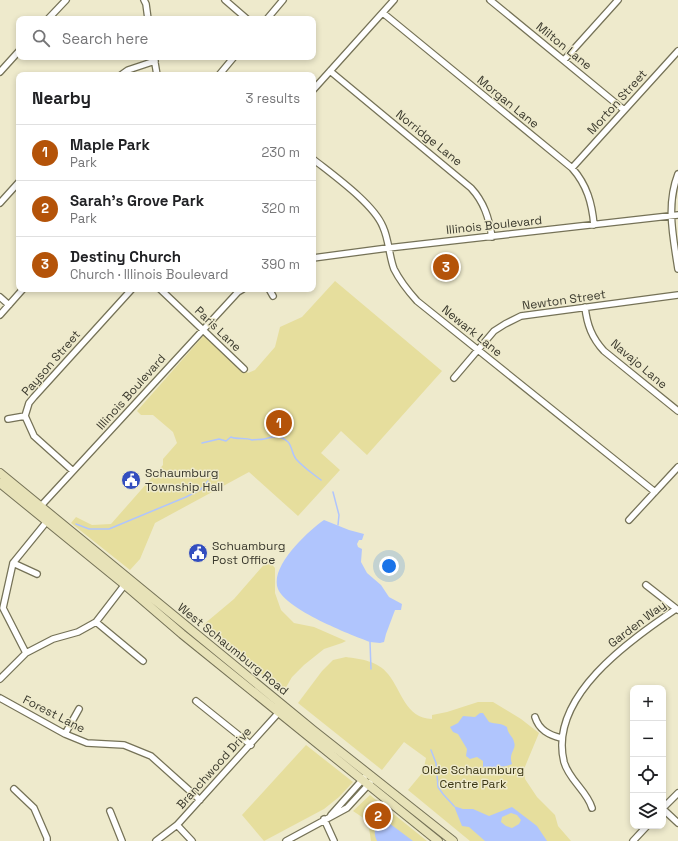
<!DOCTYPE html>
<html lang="en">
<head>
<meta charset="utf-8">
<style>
	body { margin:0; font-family:"Space Grotesk",sans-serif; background:#f6f6f6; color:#202124 }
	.controls { position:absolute; right:12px; bottom:12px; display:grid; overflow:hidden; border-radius:8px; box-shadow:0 2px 6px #0003 }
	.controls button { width:36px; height:36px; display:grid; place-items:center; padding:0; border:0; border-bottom:1px solid #e0e0e0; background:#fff; color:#202124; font:20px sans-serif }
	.you { position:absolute; left:389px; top:566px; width:14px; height:14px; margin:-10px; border:3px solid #fff; border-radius:50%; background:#1a73e8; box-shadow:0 0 0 6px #1a73e833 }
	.badge { display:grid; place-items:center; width:26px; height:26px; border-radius:50%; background:#b45309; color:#fff; font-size:13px; font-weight:700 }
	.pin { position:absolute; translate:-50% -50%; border:2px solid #fff; box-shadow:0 1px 4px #0006 }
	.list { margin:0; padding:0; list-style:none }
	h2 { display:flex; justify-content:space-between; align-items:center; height:52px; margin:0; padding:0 16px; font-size:17px }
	h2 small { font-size:13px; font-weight:400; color:#757577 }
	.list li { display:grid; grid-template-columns:26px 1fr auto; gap:12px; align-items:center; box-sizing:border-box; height:56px; padding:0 16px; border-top:1px solid #e0e0e0 }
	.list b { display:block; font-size:15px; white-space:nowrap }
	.list p { margin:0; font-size:13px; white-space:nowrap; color:#757577 }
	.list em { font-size:13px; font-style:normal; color:#757577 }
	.icon { flex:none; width:22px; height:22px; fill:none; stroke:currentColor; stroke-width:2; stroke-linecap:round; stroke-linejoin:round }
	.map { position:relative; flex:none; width:678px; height:841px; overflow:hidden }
	.search { position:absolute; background:#fff; box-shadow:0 2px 6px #0003; left:16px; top:16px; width:300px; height:44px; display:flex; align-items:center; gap:10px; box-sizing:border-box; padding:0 14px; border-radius:8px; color:#757577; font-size:15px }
	.panel { position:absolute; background:#fff; box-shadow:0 2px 6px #0003; left:16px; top:72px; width:300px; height:220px; border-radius:8px }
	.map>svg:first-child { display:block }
</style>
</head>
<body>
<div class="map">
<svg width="678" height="841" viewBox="0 0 678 841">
	<rect width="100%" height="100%" fill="#eeeacc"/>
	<path fill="#e6de9d" d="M335,281l107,90 -75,84 -26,-24 -20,22 19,17 -42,46 -49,-44 -94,51 -15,36 -10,11 -59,-47 5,-6 16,8 19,-1 52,-59v-6l14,-16 -4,-11 -20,-17h-12l-4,-4 68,-77 43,39 7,-3 20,-23 5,-20 22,-10z
		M268,560l7,8v25l6,17 13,13 20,4 32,14 -4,2 -18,6 -20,16 -12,12 -7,12 -7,-1 -75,-63 31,-26z
		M346,657c15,2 32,4 42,17 14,17 17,44 44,45v-4l15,-3 31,-10h15l28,17 18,14 -15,36 1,10 12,18 18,18 3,11 13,15h-101l-62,-51 15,-18 3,-14 -22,-16 -22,28 -84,-67 24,-32 11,-11z
		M306,745l47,37 -14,15 -15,12 -60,32 -22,-26z
		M370,795l57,46h-56l-3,-20 -15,-10z"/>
	<path fill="#b0c5fd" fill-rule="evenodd" d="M324,520l25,10 15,4 -2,6h-3l-2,4 1,3 4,2 -1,13 6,11 14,12 8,12 13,7 -1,6h-6l-9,24 -2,8 -4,1 -10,-1c-21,-8 -83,-32 -92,-53 -9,-22 30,-58 46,-69z
		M480,713h3l6,9c8,3 10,0 18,5 1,8 6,9 7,15 3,7 -6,11 -2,22 -5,3 -22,4 -29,3v-6l-6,-4 -7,2 -4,-3 1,-7 -9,-15 -5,-2 -3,-5 8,-4 5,-7 12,1z
		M454,806l9,3h10l16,7 23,-9 25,19 10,15h-62l-16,-14 -7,-1zM511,813l6,2 4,5 -2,4 -7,4 -6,-2 -5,-4 1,-5z
		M385,820l28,21h-36c-3,-6 -3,-11 0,-17z"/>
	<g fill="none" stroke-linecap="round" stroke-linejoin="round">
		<path stroke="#b0c5fd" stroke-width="1.5" d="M202,443l17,-4 7,2 5,-4c7,3 14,0 21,3 4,-1 8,0 12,-1 9,-2 15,-5 24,3 4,4 4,12 8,17 8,9 16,14 25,21
			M333,492l6,23 -1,10
			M76,524l13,5h20l77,-32 14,-7 8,-9
			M370,642l1,27
			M431,750l5,13 2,24 5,7 11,12"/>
		<g stroke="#757257" stroke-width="8">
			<path id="street" d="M144,0l2,4 2,15
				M225,0l22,19
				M490,0l134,110
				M383,13l189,155c15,17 20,35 22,57
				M48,19l18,-19
				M267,19l16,-19
				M154,57l3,18
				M564,60l54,-60
				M330,71l141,117c13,14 18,30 21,49
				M0,72l19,-21
				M121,75l7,-5 27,-9
				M219,75l15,-18
				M313,90l81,-90
				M313,159c20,16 61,45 70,68 6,13 6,29 11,42 6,12 14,22 23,32l238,191
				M572,168l106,-117
				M678,174c-12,31 -5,62 0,95
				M0,203l19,-21
				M313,258l75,-10 290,-33
				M160,289l84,80
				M269,289l4,7
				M0,297l9,8
				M585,307c2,18 7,31 19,44l74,60
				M0,315l23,-26
				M454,378l40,-47 11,-7 16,-8 157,-21
				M8,419l17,-3
				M73,471l-39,-35 -9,-20 4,-13 5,-6 98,-108
				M39,508l199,-216 5,-3
				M629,520l49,-53
				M13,563l24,11
				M646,585l32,25
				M96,622l47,39
				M26,653l-23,-45 10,-45 35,-43
				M0,679l26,-26 27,-14 25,-7 18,-10 30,-39
				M0,698l65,36 22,9 37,2 27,11 49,44
				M196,701l55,44
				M535,717c4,13 14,18 26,21
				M65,734l14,-25
				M14,789l20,19 13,30v3
				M592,808c-5,-17 -23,-28 -28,-46 -16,-65 66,-122 112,-153
				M663,808l15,-15
				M663,809l15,14
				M110,811l12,30
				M331,815l33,-37
				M324,819l10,22
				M177,825l15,16
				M156,841l21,-16 104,-115
				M286,841l61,-33 23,-25
				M633,841l14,-15"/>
		</g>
		<g stroke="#757257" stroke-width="10">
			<path id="secondary" d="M0,473l313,257 140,111
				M0,483l125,102 57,49 256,207"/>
		</g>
		<use href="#street" stroke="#fff" stroke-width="5.5"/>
		<use href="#secondary" stroke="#e7e2b8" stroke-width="8"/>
	</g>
	<defs>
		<g id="civic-disc" transform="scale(1)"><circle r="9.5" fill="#334ebf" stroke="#eeeacc"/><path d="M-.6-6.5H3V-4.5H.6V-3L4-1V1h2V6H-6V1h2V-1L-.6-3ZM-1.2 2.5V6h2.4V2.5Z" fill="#fff"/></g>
	</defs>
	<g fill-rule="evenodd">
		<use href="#civic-disc" x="131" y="480"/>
		<use href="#civic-disc" x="198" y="553"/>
	</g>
	<g text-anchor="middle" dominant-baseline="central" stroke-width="3" stroke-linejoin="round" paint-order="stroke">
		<g font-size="12" fill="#3b3a2e" stroke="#eeeacc">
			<text transform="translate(564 46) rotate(39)">Milton Lane</text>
			<text transform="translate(508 102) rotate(39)">Morgan Lane</text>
			<text transform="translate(617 102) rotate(-48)">Morton Street</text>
			<text transform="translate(429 138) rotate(39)">Norridge Lane</text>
			<text transform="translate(494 225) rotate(-6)">Illinois Boulevard</text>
			<text transform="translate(564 300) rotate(-8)">Newton Street</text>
			<text transform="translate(218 329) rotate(44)">Paris Lane</text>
			<text transform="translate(472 331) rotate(39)">Newark Lane</text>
			<text transform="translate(51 363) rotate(-49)">Payson Street</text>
			<text transform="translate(639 364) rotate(40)">Navajo Lane</text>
			<text transform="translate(131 392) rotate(-48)">Illinois Boulevard</text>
			<text transform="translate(637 624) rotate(-37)">Garden Way</text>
			<text transform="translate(233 649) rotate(39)">West Schaumburg Road</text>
			<text transform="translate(54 714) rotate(27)">Forest Lane</text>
			<text transform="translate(214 768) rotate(-48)">Branchwood Drive</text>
		</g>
		<g font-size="12" fill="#3b3a2e" stroke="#eeeacc" text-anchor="start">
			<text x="145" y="473">Schaumburg<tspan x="145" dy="14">Township Hall</tspan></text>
			<text x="212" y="546">Schuamburg<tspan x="212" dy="14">Post Office</tspan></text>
		</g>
		<g font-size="12" fill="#3b3613" stroke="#eeeacc">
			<text x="473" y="770">Olde Schaumburg<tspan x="473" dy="14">Centre Park</tspan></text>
		</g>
	</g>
</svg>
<div class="controls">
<button>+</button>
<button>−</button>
<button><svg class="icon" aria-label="locate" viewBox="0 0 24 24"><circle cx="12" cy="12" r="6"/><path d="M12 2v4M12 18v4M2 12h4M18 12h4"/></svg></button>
<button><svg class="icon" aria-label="layers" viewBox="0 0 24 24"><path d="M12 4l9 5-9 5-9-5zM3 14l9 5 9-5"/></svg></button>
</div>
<div class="you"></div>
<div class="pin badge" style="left:279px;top:423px">1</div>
<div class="pin badge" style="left:378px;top:816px">2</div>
<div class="pin badge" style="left:446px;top:267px">3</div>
<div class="search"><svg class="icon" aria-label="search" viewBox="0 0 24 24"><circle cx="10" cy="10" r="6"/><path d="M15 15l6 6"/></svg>Search here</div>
<section class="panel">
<h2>Nearby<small>3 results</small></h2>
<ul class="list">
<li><span class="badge">1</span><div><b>Maple Park</b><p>Park</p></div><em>230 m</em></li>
<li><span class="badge">2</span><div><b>Sarah's Grove Park</b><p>Park</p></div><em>320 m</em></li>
<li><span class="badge">3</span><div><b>Destiny Church</b><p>Church · Illinois Boulevard</p></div><em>390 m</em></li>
</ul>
</section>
</div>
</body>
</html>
